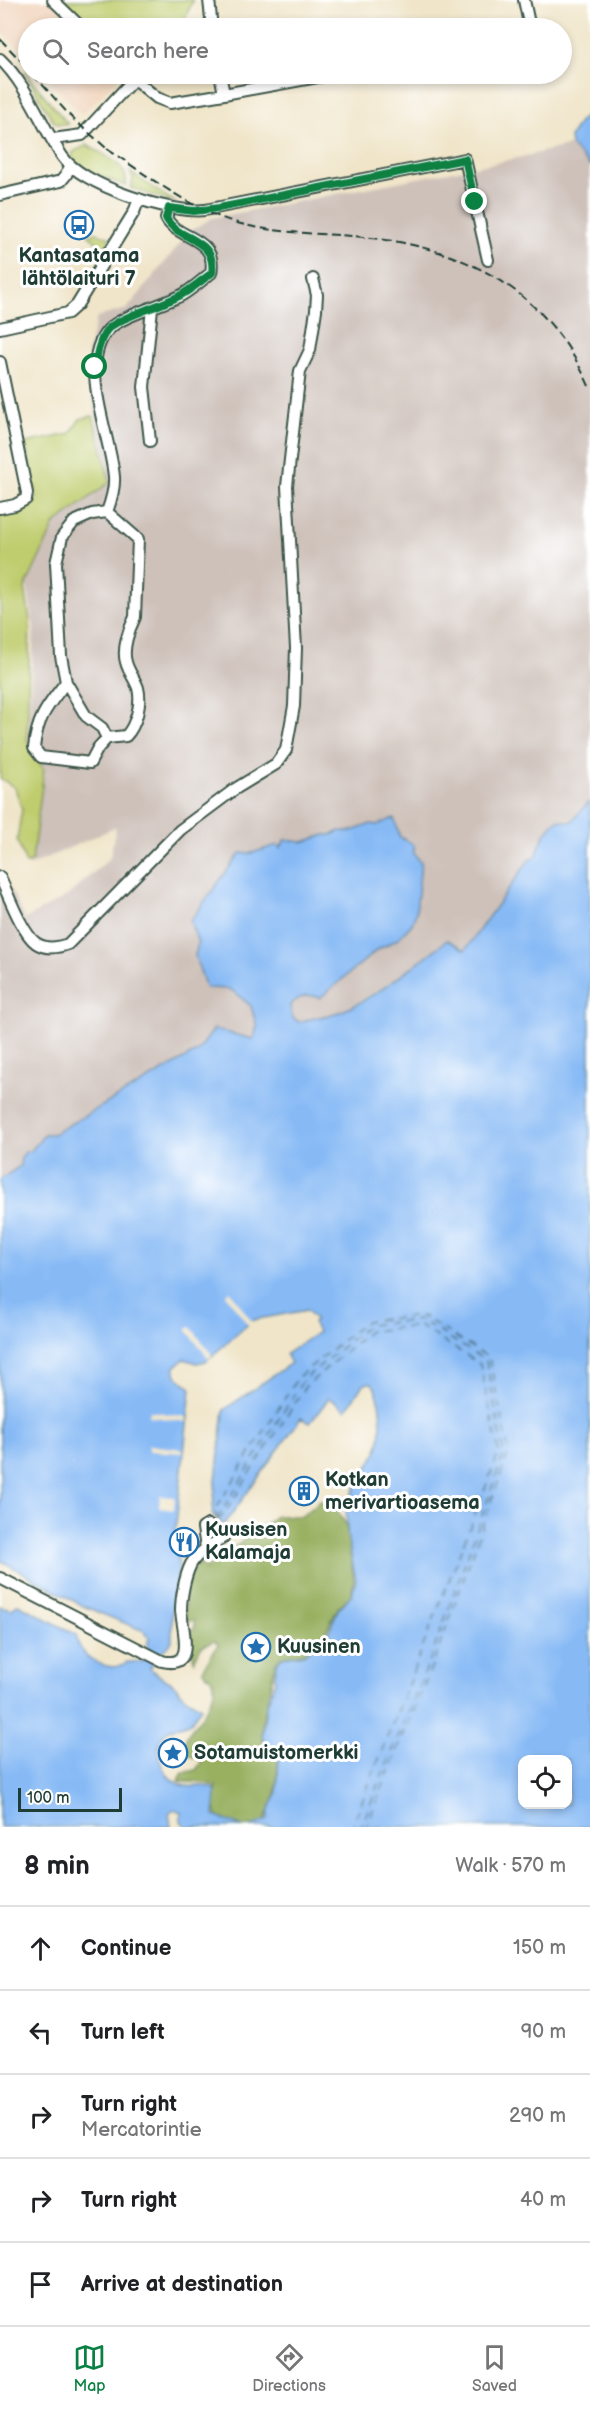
<!DOCTYPE html>
<html lang="en">
<head>
<meta charset="utf-8">
<style>
	body { margin:0; font-family:"Balsamiq Sans",sans-serif; background:#f6f6f6; color:#202124 }
	.controls { position:absolute; right:18px; bottom:18px; display:grid; overflow:hidden; border-radius:12px; box-shadow:0 3px 9px #0003 }
	.controls button { width:54px; height:54px; display:grid; place-items:center; padding:0; border:0; border-bottom:2px solid #e0e0e0; background:#fff; color:#202124; font:30px sans-serif }
	.scale { position:absolute; left:18px; bottom:15px; width:104px; box-sizing:border-box; padding-left:6px; border:3px solid #1f3d34; border-top:0; font-size:16px; line-height:21px; white-space:nowrap; color:#1f3d34; -webkit-text-stroke:4px #fff; paint-order:stroke }
	.stop { position:absolute; width:18px; height:18px; margin:-14px; border:4px solid #0b8043; border-radius:50%; background:#fff }
	.stop.end { background:#0b8043; border-color:#fff; box-shadow:0 2px 6px #0008 }
	.list { margin:0; padding:0; list-style:none }
	h2 { display:flex; justify-content:space-between; align-items:center; height:78px; margin:0; padding:0 24px; font-size:26px }
	h2 small { font-size:20px; font-weight:400; color:#757577 }
	.list li { display:grid; grid-template-columns:39px 1fr auto; gap:18px; align-items:center; box-sizing:border-box; height:84px; padding:0 24px; border-top:2px solid #e0e0e0 }
	.list b { display:block; font-size:22px; white-space:nowrap }
	.list p { margin:0; font-size:20px; white-space:nowrap; color:#757577 }
	.list em { font-size:20px; font-style:normal; color:#757577 }
	.icon { flex:none; width:33px; height:33px; fill:none; stroke:currentColor; stroke-width:2; stroke-linecap:round; stroke-linejoin:round }
	.map { position:relative; flex:none; width:590px; height:1827px; overflow:hidden }
	.search { position:absolute; background:#fff; box-shadow:0 3px 9px #0003; left:18px; right:18px; top:18px; height:66px; display:flex; align-items:center; gap:15px; box-sizing:border-box; padding:0 21px; border-radius:33px; color:#757577; font-size:22px }
	.sheet { height:498px; background:#fff }
	nav { display:flex; justify-content:space-around; align-items:center; box-sizing:border-box; height:84px; border-top:2px solid #e0e0e0; background:#fff; font-size:16px; color:#757577 }
	nav a { display:grid; justify-items:center; gap:3px }
	nav .on { color:#0b8043 }
	.map>svg:first-child { display:block }
</style>
</head>
<body>
<div class="map">
<svg width="590" height="1827" viewBox="0 0 590 1827">
	<rect width="100%" height="100%" fill="#fff"/>
	<filter id="ink" filterUnits="userSpaceOnUse"><feTurbulence type="fractalNoise" baseFrequency=".0167" numOctaves="2"/><feDisplacementMap in="SourceGraphic" scale="12" xChannelSelector="R" yChannelSelector="G"/><feConvolveMatrix kernelMatrix="1 2 1 2 8 2 1 2 1" color-interpolation-filters="sRGB"/></filter>
	<filter id="wash" filterUnits="userSpaceOnUse"><feTurbulence type="fractalNoise" baseFrequency=".008" numOctaves="4" result="noise"/><feDisplacementMap in="SourceGraphic" scale="24" xChannelSelector="R" yChannelSelector="G"/><feGaussianBlur stdDeviation="1.35" result="paint"/><feColorMatrix in="noise" values="0 0 0 0 0 0 0 0 0 0 0 0 0 0 0 0 0 1.4 0 .05"/><feComposite in="paint" operator="in"/></filter>
	<g filter="url(#wash)">
		<rect width="100%" height="100%" fill="#f0e5c9"/>
		<path fill="#f1d5bd" d="M0,0h49l29,28h-50v30l-28,-28z
			M43,74h79l-40,41z"/>
		<path fill="#cec1ba" d="M571,145l19,21v635l-19,21 -32,19 -2,15 -8,4 -64,90 -18,-10 -37,29 -63,40 -39,12 -9,1 -7,-5 -2,-12 15,-9 15,1 57,-47 21,-11 16,-85 -6,-13 -8,-4 -6,-19 -18,7 -5,-1 -22,8 -10,-1 -7,5 -8,-1 -21,7 -18,-2 -5,8 -4,-3 -24,8h-12l-50,68 8,22 -3,14 56,49 6,21 -4,12 -39,-10 -16,22 -145,83h-8l-15,18 -9,6 -1,8 -20,14v-288l10,-4 15,31 42,-23 43,-38 6,-31 -87,39 7,-79 8,-5 1,-10 -14,-20 -3,-13 6,-112 -7,-41 28,-67 8,-1 40,-38 5,-12 -10,-40 -8,-47 -2,-30 9,-34 30,-8 63,-78 22,-13 288,-56z"/>
		<path fill="#c0cd6e" stroke="#708551" stroke-width="1.5" d="M63,0h130l-12,28h-90z
			M24,71l44,53h-10l-5,-3z
			M87,145c16,10 43,19 39,41l-35,-13 -19,-15 1,-6z
			M130,172l46,31 -45,-15 2,-10z
			M97,233l13,5 -5,13 -16,-16z
			M93,416l17,66 -55,42 -30,64 5,33 -3,119 17,30 -12,91 -6,3 -9,-24 5,-31 -7,-21 -15,-10v-264l30,-6 7,-11 -12,-54 45,-9 10,-15z"/>
		<path fill="#98b061" stroke="#5c764a" stroke-width="1.5" d="M320,1501l12,2 14,21 8,56 -3,15 -13,13 -17,33 -14,11 -26,5 -5,5 -14,61v14l3,8 8,6 5,8 -1,23 -1,12 -14,31 -22,2 -23,-10 -3,-12 2,-19c-12,-5 -25,-3 -38,-5l5,-8 13,-3 6,-9 -20,-9c3,-21 14,-25 23,-41 4,-7 6,-15 10,-22l-3,-9 -9,-10 15,-26 -4,-3 -13,6 -7,14 -5,-31 6,-1 -1,-9 -7,1c-4,-19 -2,-45 12,-59l6,7 71,-53h26z"/>
		<path fill="#87baf5" stroke="#537c94" stroke-width="1.5" fill-rule="evenodd" d="M590,113v53l-19,-21 -1,-8 10,-16z
			M590,801v1026h-340l17,-7 2,-11 8,-14 2,-40 -13,-10 -4,-9 4,-29 9,-26 1,-17 6,-7 22,-3 11,-9 10,-5 13,-30 14,-16 4,-14 -8,-39 -2,-32c7,-8 4,-13 9,-21 20,-33 29,-38 25,-78 -1,-10 -2,-19 -8,-27h-4l-6,3 -16,24 -17,-12 -19,25 -9,-5 -77,107 -12,-10 12,-105 67,-47 -5,-9 32,-22 -5,-9 3,-3 -9,-10 -54,10 -47,41 -9,2 -13,-4 -9,8c-2,13 10,13 16,22l-17,153 5,23 -7,46v30l-4,6 -9,6 -9,15 6,6 16,9 14,15 15,9 -10,15c-9,5 -18,3 -26,11 -15,15 -2,46 16,52 11,4 22,-2 33,3l2,5 -2,23 29,11h-57l-5,-6v-9l-7,-3 -5,4 2,14h-171v-221l12,3 6,-5 59,31c-2,21 34,41 50,27h15l7,-14 -2,-2 2,-8 -5,-7 -61,-25 -83,-46v-380l20,-14 1,-8 5,-7 4,1 15,-18h8l145,-83 16,-22 39,10 4,-12 -6,-21 -21,-17 -24,-1 -11,-32 3,-13 -8,-22 50,-68h12l25,-8 3,3 5,-8 18,2 22,-7h7l7,-4 10,1 22,-8 6,1 17,-7 6,19 14,8v9l7,8 -5,51 -4,11 -14,15 -21,11 -57,48c-12,-5 -21,-1 -30,7l2,12 7,5c15,-5 33,-6 48,-13 33,-16 71,-46 100,-69l18,10 64,-90 8,-4c3,-16 9,-26 21,-36l13,2zM522,1760h46v44h-46z"/>
		<path fill="#f0e5c9" d="M230,1291l23,32 -4,3 -23,-31z
			M190,1326l22,29 -3,4 -23,-30z
			M150,1411l37,6 -1,5 -37,-6z
			M148,1445l35,4v4l-35,-2z
			M160,1496l15,1 -1,13 -15,-2z"/>
		<g fill="none" stroke-linecap="round" stroke-linejoin="round">
			<path stroke="#3e626e" stroke-width="1.5" stroke-dasharray="8 6" stroke-linecap="butt" d="M217,1519l86,-139 65,-55 53,-5 65,41 18,93 -72,201 -71,172
				M217,1520l-2,-10 83,-133 68,-56 56,-5 67,42 20,94 -73,204 -70,171
				M218,1520l5,-4 82,-129 64,-56 50,-5 61,38 19,89 -147,374"/>
		</g>
	</g>
	<g filter="url(#ink)">
		<g fill="none" stroke-linecap="round" stroke-linejoin="round">
			<g stroke="#3e564a" stroke-width="14">
				<path id="minor" d="M53,0l29,28
					M209,0l3,28
					M524,0l6,28
					M0,59c28,27 41,66 62,97 19,29 108,58 143,54l260,-51 23,101
					M128,74l29,24 13,5 54,-9 -4,-20
					M224,94l110,-20
					M53,139l29,-4 52,-56
					M0,195l61,-14 5,-6 4,-9
					M0,328l68,-15 9,-8 57,-93 5,-13
					M0,362l27,131 -1,6 -11,6 -15,3
					M150,441l-6,-54 8,-79
					M66,682c-18,24 -29,35 -32,66l7,9 49,6 8,-15 9,-10 -5,-10 -16,-12 -20,-34 -5,-26 -5,-93 6,-26 12,-15 18,-8 15,-2
					M107,738l19,-2c10,-11 16,-32 12,-48 -3,-9 -10,-17 -12,-26 -4,-13 3,-33 9,-45l3,-78 -31,-27c4,-11 8,-23 7,-35 -3,-41 -37,-112 -6,-147 12,-14 55,-25 74,-35 10,-6 20,-15 29,-22 7,-37 -34,-33 -45,-55l3,-10
					M0,877c8,17 22,56 36,66 10,7 21,5 32,1l112,-114 55,-41 41,-25 10,-14 8,-44 2,-58 -9,-162 13,-115 10,-21 6,-40 1,-15 -4,-16
					M0,1578l162,83c35,8 20,-31 19,-51 0,-13 4,-34 10,-46 7,-12 20,-19 32,-26l-15,-13 -5,3 3,20"/>
			</g>
			<use href="#minor" stroke="#fff" stroke-width="10"/>
			<path stroke="#1f3d34" stroke-width="2" stroke-dasharray="9 4.5" stroke-linecap="butt" d="M0,39l28,29
				M33,74l39,44 41,36
				M107,149c40,26 87,63 134,75 39,10 81,9 122,13 101,10 183,52 226,149"/>
		</g>
	</g>
	<g fill="none" stroke-linecap="round" stroke-linejoin="round" filter="url(#ink)">
		<path stroke="#0b8043" stroke-width="8" d="M95,367c2,-13 4,-25 11,-36 10,-13 58,-26 75,-36 11,-6 21,-15 31,-22 5,-36 -35,-32 -46,-55l3,-10 25,3 25,-3 246,-49 10,43"/>
	</g>
	<defs>
		<g id="bus-ring" transform="scale(1.5)"><circle r="9.5" fill="#fff" stroke="#1f6fb2" stroke-width="1.5"/><path d="M-5-6H5V4H4V6H2V4H-2V6H-4V4H-5ZM-3.5-4V0h7V-4ZM-3.5 1.2v1.5H-2V1.2ZM2 1.2v1.5H3.5V1.2Z" fill="#1f6fb2"/></g>
		<g id="building-ring" transform="scale(1.5)"><circle r="9.5" fill="#fff" stroke="#1f6fb2" stroke-width="1.5"/><path d="M-4-6H4V6H1V3H-1V6H-4ZM-2.5-4.3h1.7v1.8h-1.7ZM.8-4.3h1.7v1.8H.8ZM-2.5-1h1.7V.8h-1.7ZM.8-1h1.7V.8H.8Z" fill="#1f6fb2"/></g>
		<g id="restaurant-ring" transform="scale(1.5)"><circle r="9.5" fill="#fff" stroke="#1f6fb2" stroke-width="1.5"/><path d="M-5-6h1v4h1v-4h1v4h1v-4h1v5L-1.5 .5V6h-2V.5L-5-1ZM5-6V6H3V1.5H1.5Q1.5-4 5-6Z" fill="#1f6fb2"/></g>
		<g id="sight-ring" transform="scale(1.5)"><circle r="9.5" fill="#fff" stroke="#1f6fb2" stroke-width="1.5"/><path d="M0-6L1.8-2.2L6-1.7L2.9 1.2L3.7 5.4L0 3.3L-3.7 5.4L-2.9 1.2L-6-1.7L-1.8-2.2Z" fill="#1f6fb2"/></g>
	</defs>
	<g fill-rule="evenodd">
		<use href="#bus-ring" x="79" y="225"/>
		<use href="#building-ring" x="304" y="1491"/>
		<use href="#restaurant-ring" x="184" y="1542"/>
		<use href="#sight-ring" x="256" y="1647"/>
		<use href="#sight-ring" x="173" y="1753"/>
	</g>
	<g text-anchor="middle" dominant-baseline="central" stroke-width="6" stroke-linejoin="round" paint-order="stroke">
		<g font-size="20" font-weight="bold" fill="#1f3d34" stroke="#fff" text-anchor="start">
			<text x="79" y="256" text-anchor="middle">Kantasatama<tspan x="79" dy="23">lähtölaituri 7</tspan></text>
			<text x="325" y="1480">Kotkan<tspan x="325" dy="23">merivartioasema</tspan></text>
			<text x="205" y="1530">Kuusisen<tspan x="205" dy="23">Kalamaja</tspan></text>
			<text x="277" y="1647">Kuusinen</text>
			<text x="194" y="1753">Sotamuistomerkki</text>
		</g>
	</g>
</svg>
<div class="controls">
<button><svg class="icon" aria-label="locate" viewBox="0 0 24 24"><circle cx="12" cy="12" r="6"/><path d="M12 2v4M12 18v4M2 12h4M18 12h4"/></svg></button>
</div>
<div class="scale">100 m</div>
<div class="stop" style="left:95px;top:367px"></div>
<div class="stop end" style="left:475px;top:202px"></div>
<div class="search"><svg class="icon" aria-label="search" viewBox="0 0 24 24"><circle cx="10" cy="10" r="6"/><path d="M15 15l6 6"/></svg>Search here</div>
</div>
<section class="sheet">
<h2>8 min<small>Walk · 570 m</small></h2>
<ul class="list">
<li><svg class="icon" aria-label="ahead" viewBox="0 0 24 24"><path d="M12 20V5M6 11l6-6 6 6"/></svg><div><b>Continue</b></div><em>150 m</em></li>
<li><svg class="icon" aria-label="left" viewBox="0 0 24 24"><path d="M17 20v-9H6M10 6l-5 5 5 5"/></svg><div><b>Turn left</b></div><em>90 m</em></li>
<li><svg class="icon" aria-label="right" viewBox="0 0 24 24"><path d="M7 20v-9h11M14 6l5 5-5 5"/></svg><div><b>Turn right</b><p>Mercatorintie</p></div><em>290 m</em></li>
<li><svg class="icon" aria-label="right" viewBox="0 0 24 24"><path d="M7 20v-9h11M14 6l5 5-5 5"/></svg><div><b>Turn right</b></div><em>40 m</em></li>
<li><svg class="icon" aria-label="arrive" viewBox="0 0 24 24"><path d="M6 21V4h12l-3 4 3 4H6"/></svg><div><b>Arrive at destination</b></div></li>
</ul>
</section>
<nav>
<a class="on"><svg class="icon" aria-label="map" viewBox="0 0 24 24"><path d="M3 6l6-2 6 2 6-2v14l-6 2-6-2-6 2zM9 4v14M15 6v14"/></svg>Map</a>
<a><svg class="icon" aria-label="directions" viewBox="0 0 24 24"><path d="M12 3l9 9-9 9-9-9zM9 14v-3h6M13 9l2 2-2 2"/></svg>Directions</a>
<a><svg class="icon" aria-label="saved" viewBox="0 0 24 24"><path d="M7 4h10v16l-5-4-5 4z"/></svg>Saved</a>
</nav>
</body>
</html>
